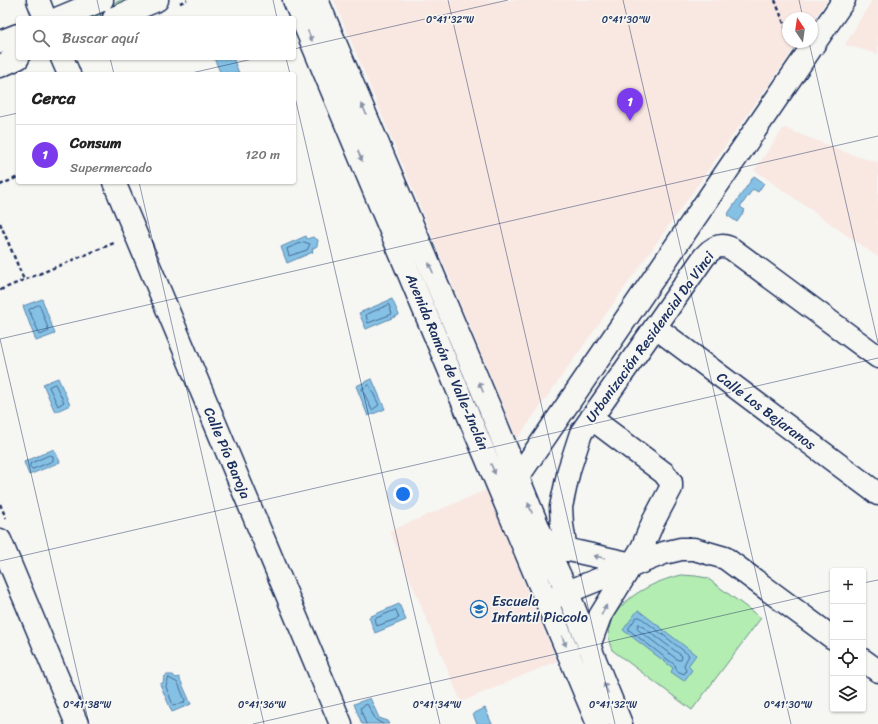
<!DOCTYPE html>
<html lang="es">
<head>
<meta charset="utf-8">
<style>
	body { margin:0; font-family:Sriracha,sans-serif; background:#f6f6f6; color:#222 }
	.controls { position:absolute; right:12px; bottom:12px; display:grid; overflow:hidden; border-radius:4px; box-shadow:0 1px 3px #0004 }
	.controls button { width:36px; height:36px; display:grid; place-items:center; padding:0; border:0; border-bottom:1px solid #e0e0e0; background:#fff; color:#222; font:20px sans-serif }
	.compass { position:absolute; left:782px; top:12px; width:36px; height:36px; border-radius:50%; background:#fff; box-shadow:0 1px 3px #0004; rotate:347deg }
	.you { position:absolute; left:403px; top:494px; width:14px; height:14px; margin:-10px; border:3px solid #fff; border-radius:50%; background:#1a73e8; box-shadow:0 0 0 6px #1a73e833 }
	.badge { display:grid; place-items:center; width:26px; height:26px; border-radius:50%; background:#7c3aed; color:#fff; font-size:13px; font-weight:700 }
	.pin { position:absolute; translate:-50% -33px; filter:drop-shadow(0 1px 2px #0008) }
	.pin::after { content:''; position:absolute; top:21px; width:14px; height:12px; background:inherit; clip-path:polygon(0 0,100% 0,50% 100%) }
	.list { margin:0; padding:0; list-style:none }
	h2 { display:flex; justify-content:space-between; align-items:center; height:52px; margin:0; padding:0 16px; font-size:17px }
	h2 small { font-size:13px; font-weight:400; color:#767676 }
	.list li { display:grid; grid-template-columns:26px 1fr auto; gap:12px; align-items:center; box-sizing:border-box; height:60px; padding:0 16px; border-top:1px solid #e0e0e0 }
	.list b { display:block; font-size:15px; white-space:nowrap }
	.list p { margin:0; font-size:13px; white-space:nowrap; color:#767676 }
	.list em { font-size:13px; font-style:normal; color:#767676 }
	.icon { flex:none; width:22px; height:22px; fill:none; stroke:currentColor; stroke-width:2; stroke-linecap:round; stroke-linejoin:round }
	.map { position:relative; flex:none; width:878px; height:724px; overflow:hidden }
	.search { position:absolute; background:#fff; box-shadow:0 1px 3px #0004; left:16px; top:16px; width:280px; height:44px; display:flex; align-items:center; gap:10px; box-sizing:border-box; padding:0 14px; border-radius:4px; color:#767676; font-size:15px }
	.panel { position:absolute; background:#fff; box-shadow:0 1px 3px #0004; left:16px; top:72px; width:280px; height:112px; border-radius:4px }
	.map>svg:first-child { display:block }
</style>
</head>
<body>
<div class="map">
<svg width="878" height="724" viewBox="0 0 878 724">
	<rect width="100%" height="100%" fill="#f6f6f2"/>
	<filter id="ink" filterUnits="userSpaceOnUse"><feTurbulence type="fractalNoise" baseFrequency=".025" numOctaves="2"/><feDisplacementMap in="SourceGraphic" scale="8" xChannelSelector="R" yChannelSelector="G"/><feConvolveMatrix kernelMatrix="1 2 1 2 8 2 1 2 1" color-interpolation-filters="sRGB"/></filter>
	<g filter="url(#ink)">
		<path fill="#f9e7e2" d="M334,0h493l-15,22v-4h-24v24h11l-282,397z
			M872,0h6v54l-33,-9z
			M784,128l74,29 20,5v95l-124,-87z
			M486,490l71,171 -96,41 -71,-171z"/>
		<path fill="#b3edb1" stroke="#678e88" d="M121,0h16l-43,18h-16z
			M682,575l14,1 11,2 54,40 -69,92 -80,-60c-18,-40 38,-69 70,-75z"/>
		<path fill="#85c1e4" stroke="#5b87ae" d="M214,58h19l6,15 -18,1z
			M754,176l10,7 -6,9 -5,-3 -13,18 5,3 -8,12 -10,-7z
			M306,236l1,3 6,-2 5,3 -1,6 -5,3 1,3 -26,11 -6,-16z
			M42,299l13,35 -19,7 -13,-35z
			M392,299l7,16 -33,14 -7,-16z
			M58,378l12,27 -15,7 -12,-28z
			M372,379l13,30 -17,7 -12,-30z
			M54,449l6,13 -31,13 -5,-13z
			M399,604l7,16 -31,13 -6,-16z
			M638,610l58,45 -8,11 4,4 -8,11 -13,-9 2,-4 -50,-38z
			M167,675h6l3,3 3,-1 12,27 -19,8 -12,-28 3,-1 1,-6z
			M370,698l9,20 9,3 2,3h-28l-8,-20z
			M485,708l7,16h-15l-4,-10z"/>
		<g fill="none" stroke-linecap="round" stroke-linejoin="round">
			<path stroke="#456994" stroke-width="1" d="M304,242l6,2 -3,6 -18,6 -2,-7z
				M38,305l2,1 9,25 -9,4 -11,-25z
				M389,305l3,9 -24,9 -2,-8z
				M55,384l9,18 -6,4 -9,-19z
				M369,385l10,20 -7,5 -10,-21z
				M50,455l3,1v5l-20,8 -3,-1v-4z
				M396,610l3,8 -22,8 -2,-7z
				M637,617h3l49,38 -5,10 2,6 -2,3 -7,-3 -2,-6 -46,-35v-2z
				M639,624l43,32 -1,4h-3l-41,-31z
				M169,678l9,5 7,17 -1,3 -11,2 -7,-18z
				M366,724l-6,-16 7,-4 9,16 7,4"/>
			<g stroke="#1b2f5e" stroke-width="25">
				<path id="minor" d="M38,0l7,18
					M294,0l304,724
					M317,0l174,411 54,133 22,47 54,133
					M59,18l43,-18
					M114,18l43,-18
					M0,42l18,-7
					M62,58l7,16
					M0,66l18,-8
					M114,182l227,542
					M655,327l223,167
					M511,487l333,-487
					M0,540l77,184
					M551,546l81,18
					M566,550l-4,-25 -1,-18 8,-37 12,-37 123,-176c8,-9 16,-15 28,-8l146,108
					M555,597l109,-44 17,-4h13l31,9 108,80
					M589,646l11,-30 42,-68 11,-26 18,-34v-6l-7,-9 -73,-55
					M863,660l15,11"/>
			</g>
			<path stroke="#1b2f5e" stroke-width="2.5" stroke-dasharray="4 3" stroke-linecap="butt" d="M775,0l13,34
				M180,3l7,-3
				M0,185l18,-8
				M0,223l24,57
				M0,290l114,-47
				M0,504l6,14"/>
			<use href="#minor" stroke="#f6f6f2" stroke-width="22"/>
		</g>
		<defs><path id="oneway-solid" d="M-6-.8H1V-3.2L6.5 0L1 3.2V.8H-6Z"/></defs>
		<g fill="#8892a8">
			<use href="#oneway-solid" transform="translate(310 36) rotate(67)"/>
			<use href="#oneway-solid" transform="translate(364 109) rotate(-113)"/>
			<use href="#oneway-solid" transform="translate(360 156) rotate(67)"/>
			<use href="#oneway-solid" transform="translate(431 268) rotate(-113)"/>
			<use href="#oneway-solid" transform="translate(481 387) rotate(-113)"/>
			<use href="#oneway-solid" transform="translate(493 469) rotate(67)"/>
			<use href="#oneway-solid" transform="translate(530 508) rotate(-112)"/>
			<use href="#oneway-solid" transform="translate(599 557) rotate(-168)"/>
			<use href="#oneway-solid" transform="translate(604 610) rotate(-62)"/>
			<use href="#oneway-solid" transform="translate(564 641) rotate(68)"/>
			<use href="#oneway-solid" transform="translate(606 688) rotate(-112)"/>
		</g>
	</g>
	<path fill="none" stroke="#1b2f5e" stroke-width="1" stroke-opacity="0.45" d="M97,0l4,18M273,0l4,18M448,0l167,724M623,0l168,724M799,0l4,18M809,42l69,301M294,49l214,-49M110,58l4,16M286,58l4,16M187,74l70,-16M294,93l146,631M0,117l18,-4M139,182l125,542M0,339l89,385M0,339l878,-203M0,561l878,-203M863,583l15,-3M253,724l580,-134"/>
	<defs>
		<g id="school-ring" transform="scale(0.9)"><circle r="9.5" fill="#f6f6f2" stroke="#1f6fb2" stroke-width="1.5"/><path d="M0-5L7-2L0 1L-7-2ZM-4 1L0 2.5L4 1V4Q0 6-4 4Z" fill="#1f6fb2"/></g>
	</defs>
	<g fill-rule="evenodd">
		<use href="#school-ring" x="479" y="609"/>
	</g>
	<g text-anchor="middle" dominant-baseline="central" stroke-width="3.5" stroke-linejoin="round" paint-order="stroke">
		<g font-size="14" fill="#1b2f5e" stroke="#f6f6f2">
			<text transform="translate(650 337) rotate(-54)">Urbanización Residencial Da Vinci</text>
			<text transform="translate(447 362) rotate(67)">Avenida Ramón de Valle-Inclán</text>
			<text transform="translate(766 411) rotate(37)">Calle Los Bejaranos</text>
			<text transform="translate(227 453) rotate(67)">Calle Pío Baroja</text>
		</g>
		<g font-size="14" fill="#1b2f5e" stroke="#f6f6f2" text-anchor="start">
			<text x="492" y="601">Escuela<tspan x="492" dy="16">Infantil Piccolo</tspan></text>
		</g>
	</g>
	<g font-size="10" text-anchor="middle" fill="#1b2f5e" stroke="#f6f6f2" stroke-width="3.5" stroke-linejoin="round" paint-order="stroke">
		<text x="450" y="23">0°41'32"W</text>
		<text x="626" y="23">0°41'30"W</text>
		<text x="87" y="708">0°41'38"W</text>
		<text x="262" y="708">0°41'36"W</text>
		<text x="437" y="708">0°41'34"W</text>
		<text x="613" y="708">0°41'32"W</text>
		<text x="788" y="708">0°41'30"W</text>
	</g>
</svg>
<div class="controls">
<button>+</button>
<button>−</button>
<button><svg class="icon" aria-label="locate" viewBox="0 0 24 24"><circle cx="12" cy="12" r="6"/><path d="M12 2v4M12 18v4M2 12h4M18 12h4"/></svg></button>
<button><svg class="icon" aria-label="layers" viewBox="0 0 24 24"><path d="M12 4l9 5-9 5-9-5zM3 14l9 5 9-5"/></svg></button>
</div>
<svg class="compass" viewBox="-18 -18 36 36"><path d="M0-13l5 13h-10z" fill="#e53935"/><path d="M0 13l5-13h-10z" fill="#767676"/></svg>
<div class="you"></div>
<div class="pin badge" style="left:630px;top:121px">1</div>
<div class="search"><svg class="icon" aria-label="search" viewBox="0 0 24 24"><circle cx="10" cy="10" r="6"/><path d="M15 15l6 6"/></svg>Buscar aquí</div>
<section class="panel">
<h2>Cerca<small></small></h2>
<ul class="list">
<li><span class="badge">1</span><div><b>Consum</b><p>Supermercado</p></div><em>120 m</em></li>
</ul>
</section>
</div>
</body>
</html>
